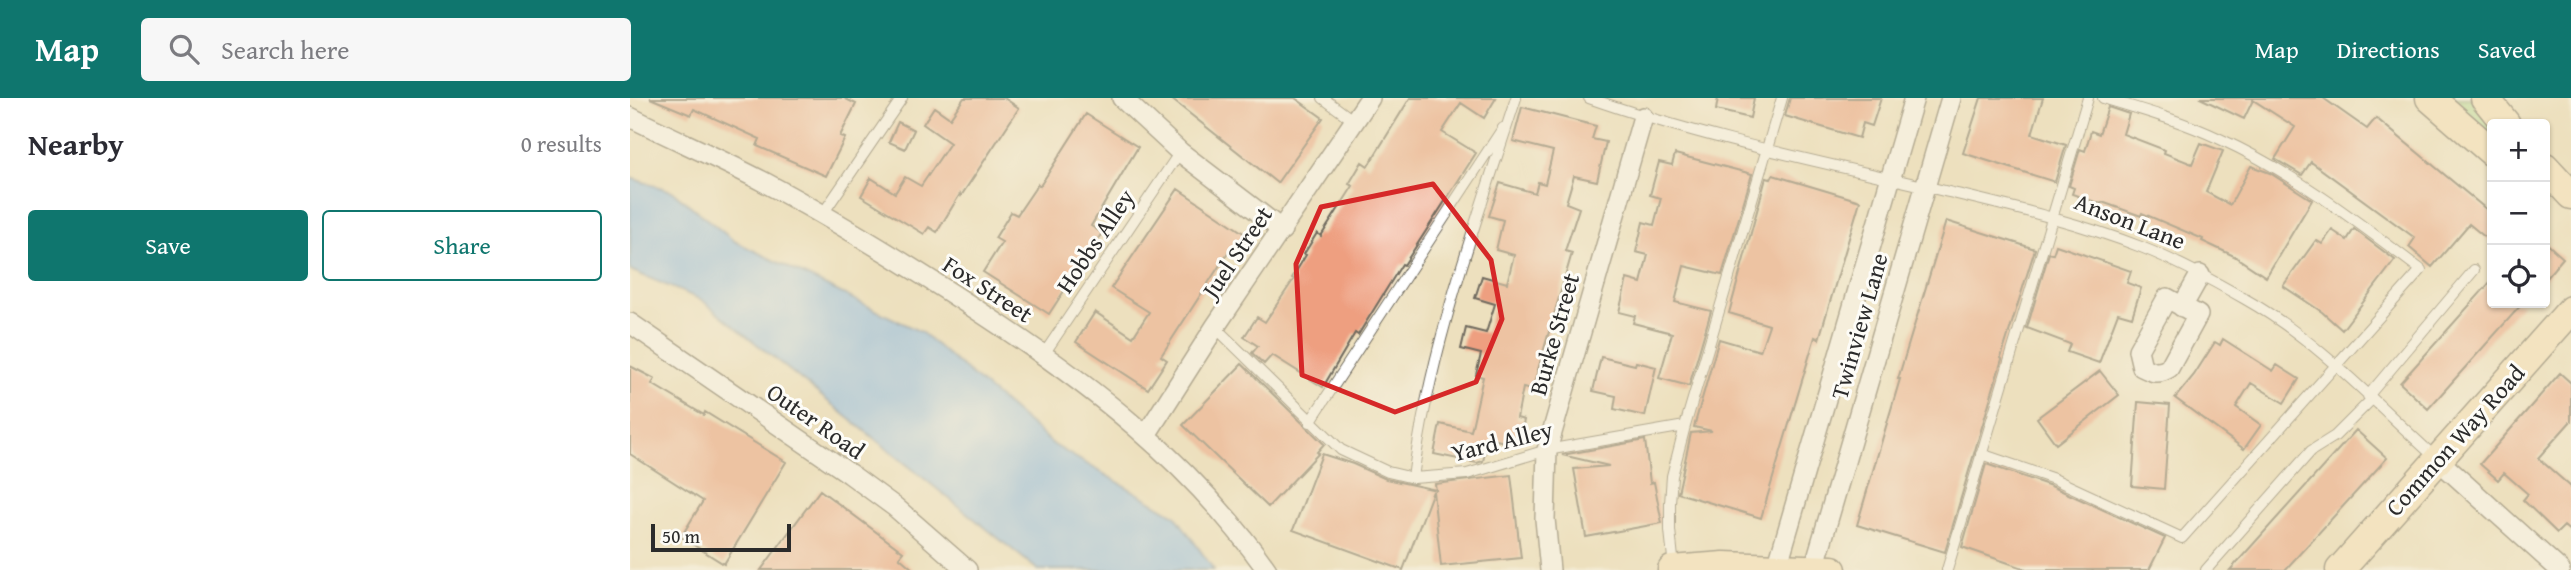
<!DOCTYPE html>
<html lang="en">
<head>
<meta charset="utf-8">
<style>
	body { margin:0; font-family:"Gentium Book Plus",serif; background:#f7f7f7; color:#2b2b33 }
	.controls { position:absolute; right:21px; top:21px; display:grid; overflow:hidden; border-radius:7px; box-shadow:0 2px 5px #0004 }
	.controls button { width:63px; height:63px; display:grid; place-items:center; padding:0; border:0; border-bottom:2px solid #e1e1e2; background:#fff; color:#2b2b33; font:35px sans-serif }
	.scale { position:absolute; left:21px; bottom:18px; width:140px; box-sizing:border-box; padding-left:7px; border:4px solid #2b2b2b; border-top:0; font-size:19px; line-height:24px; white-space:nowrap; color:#2b2b2b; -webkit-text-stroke:5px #fdfcf7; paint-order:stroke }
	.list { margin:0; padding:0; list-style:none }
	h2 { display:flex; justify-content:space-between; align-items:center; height:91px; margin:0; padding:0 28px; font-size:30px }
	h2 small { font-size:23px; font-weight:400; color:#7c7c81 }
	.actions { display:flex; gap:14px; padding:21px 28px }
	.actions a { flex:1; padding:16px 0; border:2px solid #0f766e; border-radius:7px; text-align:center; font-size:24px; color:#0f766e }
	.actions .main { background:#0f766e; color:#fff }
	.icon { flex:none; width:38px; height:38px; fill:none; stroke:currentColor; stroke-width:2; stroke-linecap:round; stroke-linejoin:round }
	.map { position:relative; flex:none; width:1941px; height:472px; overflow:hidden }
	header { display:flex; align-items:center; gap:42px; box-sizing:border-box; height:98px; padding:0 35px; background:#0f766e; color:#fff }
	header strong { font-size:33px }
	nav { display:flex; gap:38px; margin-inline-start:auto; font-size:24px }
	.search { width:490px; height:63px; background:#f7f7f7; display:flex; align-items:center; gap:18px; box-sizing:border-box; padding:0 24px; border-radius:7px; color:#7c7c81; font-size:26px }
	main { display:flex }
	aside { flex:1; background:#fff }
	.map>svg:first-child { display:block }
</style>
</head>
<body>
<header>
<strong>Map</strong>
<div class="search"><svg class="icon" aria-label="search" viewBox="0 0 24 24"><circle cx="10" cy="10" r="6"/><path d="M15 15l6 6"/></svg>Search here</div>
<nav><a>Map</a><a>Directions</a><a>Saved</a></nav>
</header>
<main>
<aside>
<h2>Nearby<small>0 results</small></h2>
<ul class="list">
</ul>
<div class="actions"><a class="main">Save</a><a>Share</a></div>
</aside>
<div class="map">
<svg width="1941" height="472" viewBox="0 0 1941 472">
	<rect width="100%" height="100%" fill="#fdfcf7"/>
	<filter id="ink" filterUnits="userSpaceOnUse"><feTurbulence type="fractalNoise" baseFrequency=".0143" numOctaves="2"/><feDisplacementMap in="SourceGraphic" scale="14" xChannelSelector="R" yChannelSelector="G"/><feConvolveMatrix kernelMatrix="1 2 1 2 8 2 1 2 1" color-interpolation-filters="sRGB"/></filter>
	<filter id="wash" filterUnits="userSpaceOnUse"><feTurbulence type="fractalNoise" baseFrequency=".00686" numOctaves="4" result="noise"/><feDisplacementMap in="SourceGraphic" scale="28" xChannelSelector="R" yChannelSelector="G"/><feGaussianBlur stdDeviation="1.57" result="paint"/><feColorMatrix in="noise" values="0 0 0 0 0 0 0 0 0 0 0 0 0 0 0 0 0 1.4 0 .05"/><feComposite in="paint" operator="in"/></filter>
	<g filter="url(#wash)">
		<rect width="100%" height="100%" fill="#ede0be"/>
		<path fill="#a5da8a" stroke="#68825a" stroke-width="2" d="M1814,0h31l17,26v16z"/>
		<path fill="#81b8f0" stroke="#56728e" stroke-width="2" d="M0,80l42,13 62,50 187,91 133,113 121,70 39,55h-176l-336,-270 -72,-30z"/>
		<g id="blocks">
			<path fill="#ee9f80" d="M20,0h194l12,6 -16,32 5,2 -19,38 -69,-30 3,-7 -66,-30 -3,6z
				M334,0h40l15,10 -58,88 -1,-2 -23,38 -8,-5 -5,7 -63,-38 10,-18 24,15 10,-16 16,9 29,-43 -27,-19 11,-17 16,11z
				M540,0h125l28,20 -46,65z
				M780,0h86l-12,20 -23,-15 -19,29 34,21 -72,112 -2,-1 -44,71 -3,-2 -32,54 -51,-32 -8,9 -12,-11 6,-7 -14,-9 13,-20 8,5 29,-43 -2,-1 14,-23 -2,-1 13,-21 4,3 32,-50 -4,-2 13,-22 6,4z
				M1088,0h36l-4,20 -34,-8z
				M1160,0h91l-9,28 -9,-3 -4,15 -74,-22z
				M1351,0h62l-11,36 34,11 -11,37 -92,-29z
				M1570,0h123l44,31 9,-11 116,96v29l-23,-19 -37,43 -23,-20 6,-9 -104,-76 -9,13 -27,-16 20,-32 -42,-27 -9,19z
				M892,9l74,19 -4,13 14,3 -9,39 -23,-5 -8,27 13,5 -14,43 7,2 -40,137 -9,-2 -6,30 7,2 -4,18 -6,-1 -1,7 -21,-5 -2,7 -3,-1 -4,16 -6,2 -43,-9 6,-30 31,7 12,-54 -7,-2 5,-21 -20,-5 5,-21 20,5 9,-29 -20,-6 7,-22 25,7 7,-28 -18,-5 7,-30 -14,-4 11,-33 35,10 3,-11 7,2 8,-33 -40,-10z
				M1478,9l21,7 -6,20 42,16 -1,3 28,11 9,-21 22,8 -17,41 24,13 21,-39 19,7 42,27 -46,77 -32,-21 -32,-15 1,-2 -61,-26 -1,3 -39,-14 -1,2 -29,-10 2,-6 -5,-2 11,-37 5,2 6,-20 8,3z
				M456,16l52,33 -47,79 11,7 -53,81 -66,-42 19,-30 -7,-4 16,-26 6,3 21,-31 2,2z
				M268,24l16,8 -9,19 -16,-7z
				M1045,56l77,20 -30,101 -38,-9 -9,36 36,9 -22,75 -30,-8 13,-45 -39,-10 2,-7 -16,-4 8,-33 14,4 7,-28 -12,-3 7,-30 11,3 7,-27 -11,-3 9,-33 13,3z
				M1143,77l87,26 -41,138 -4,-2 -54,181 -83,-25 13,-60 21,-2 -18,-4 25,-88 41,12 9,-26 -40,-12 37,-135 5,1z
				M548,91l70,47 -13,20 -6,-5 -68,105 6,4 -19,29 -72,-47 19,-30 38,25 16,-25 -38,-24z
				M1316,123l89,28 -34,109 1,1 -57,193 -88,-27 43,-146h-2z
				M1724,131l41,31 -53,70 -20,-18 -39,-26 33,-46 6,4 10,-14 15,10z
				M1915,144l18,16 -18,21z
				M1426,147l75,26 -4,12 14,5 -9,29 -14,-4 -19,50 -32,-11 3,-8 -43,-16 22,-75 4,1z
				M1862,182v23h31l-95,106 -28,-26z
				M1593,241l50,32 4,-6 22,14 -15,24 -33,-20 -15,24 25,18 -17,24 -69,-51 19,-23 21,-33 5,3z
				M971,259l34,8 1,-3 20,5 -11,49 -31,-7 2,-13 -23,-5z
				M612,266l82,80 -7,8 2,1 -51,54 -85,-82z
				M0,268l25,13 -3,5 52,31 1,-3 81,50 -62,102 -43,-27 22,-36 -73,-47z
				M1470,273l19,24 -63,49 -19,-26z
				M1930,275l11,10v38l-33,37 33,29v45l-7,-6 -7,7 -34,-33 5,-6 -24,-21 -6,7 -18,-16z
				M1508,304l32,3 -6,84 -32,-3z
				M1726,332l31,28 -102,112h-55z
				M1015,342l5,43 4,-1 8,41 -76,14 -12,-68 35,-3 -47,-11z
				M692,356l31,10 33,15 50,11 -1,-6 76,-9 10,83 -80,8 -8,-75 -30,79 -110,-40z
				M1356,366l65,22 114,52 -16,32h-120l-67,-23z
				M190,392l83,62 -4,5 15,13h-153z"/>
		</g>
	</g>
	<g filter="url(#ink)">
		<use href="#blocks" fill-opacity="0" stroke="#6f6a5e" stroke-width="2"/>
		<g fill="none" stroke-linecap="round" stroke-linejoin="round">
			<g stroke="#6f6a5e" stroke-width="12">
				<path id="lane" d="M693,0l31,23
					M959,0c119,42 242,66 364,95 63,15 127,30 188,54 36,14 71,33 104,52 73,41 130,104 191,159
					M192,117l80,-117
					M585,229l126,123 47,22 25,6 54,-4 80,-24 138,-24
					M414,256l136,-202
					M1738,298l106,-126
					M680,324l193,-294
					M1351,356l73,25 128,59 239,-268c-63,-48 -128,-98 -201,-131 -38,-18 -77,-29 -117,-41
					M783,380c17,-131 63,-255 103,-380
					M1044,470l-4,-38v-27l2,-27 13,-50 97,-328
					M1317,472l141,-472
					M1576,472l105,-119 24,-15 37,-37"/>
			</g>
			<g stroke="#6f6a5e" stroke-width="22">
				<path id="street" d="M492,0l58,54 102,78
					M0,19c44,22 90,42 134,65 73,39 144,83 213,128 112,73 212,150 290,260
					M1537,200l31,17 -29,53c-11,7 -17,4 -27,-1l-4,-17z
					M1552,209l18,-32
					M0,225l220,151 45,33 72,63
					M516,337l69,-108 155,-229
					M1807,361l123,111
					M1147,469l137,-469
					M1184,470l137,-470
					M920,472l-5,-51 2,-69 96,-333"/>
			</g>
			<g stroke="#6f6a5e" stroke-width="31">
				<path id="secondary" d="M1800,0l62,54
					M1855,0l21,26
					M1915,69l26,28
					M1042,472l52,-4 108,4
					M1710,472l231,-260"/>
			</g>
			<use href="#lane" stroke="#fff" stroke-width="10"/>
			<use href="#street" stroke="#fff" stroke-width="19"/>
			<use href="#secondary" stroke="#fae7c3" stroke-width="28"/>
		</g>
	</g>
	<path d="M0 0H1941V472H0ZM803,86l58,76 11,59 -26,63 -81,30 -93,-37 -6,-111 25,-57z" fill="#ede0be" fill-opacity=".55" fill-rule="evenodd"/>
	<path fill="none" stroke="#d62828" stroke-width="5" stroke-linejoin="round" d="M803,86l58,76 11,59 -26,63 -81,30 -93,-37 -6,-111 25,-57z"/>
	<g text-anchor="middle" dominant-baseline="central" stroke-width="6" stroke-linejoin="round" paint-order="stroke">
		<g font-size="24" fill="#2b2b2b" stroke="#fdfcf7">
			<text transform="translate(1500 123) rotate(21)">Anson Lane</text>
			<text transform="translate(465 143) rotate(-56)">Hobbs Alley</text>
			<text transform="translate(607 154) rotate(-56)">Juel Street</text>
			<text transform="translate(358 191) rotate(33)">Fox Street</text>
			<text transform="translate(1229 228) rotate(-74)">Twinview Lane</text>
			<text transform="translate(924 236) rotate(-74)">Burke Street</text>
			<text transform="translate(186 323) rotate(35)">Outer Road</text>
			<text transform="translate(1825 342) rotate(-48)">Common Way Road</text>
			<text transform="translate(872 343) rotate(-14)">Yard Alley</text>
		</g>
	</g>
</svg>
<div class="controls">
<button>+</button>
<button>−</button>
<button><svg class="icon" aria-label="locate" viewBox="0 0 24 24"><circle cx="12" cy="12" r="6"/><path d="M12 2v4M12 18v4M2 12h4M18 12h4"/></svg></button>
</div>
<div class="scale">50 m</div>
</div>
</main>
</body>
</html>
